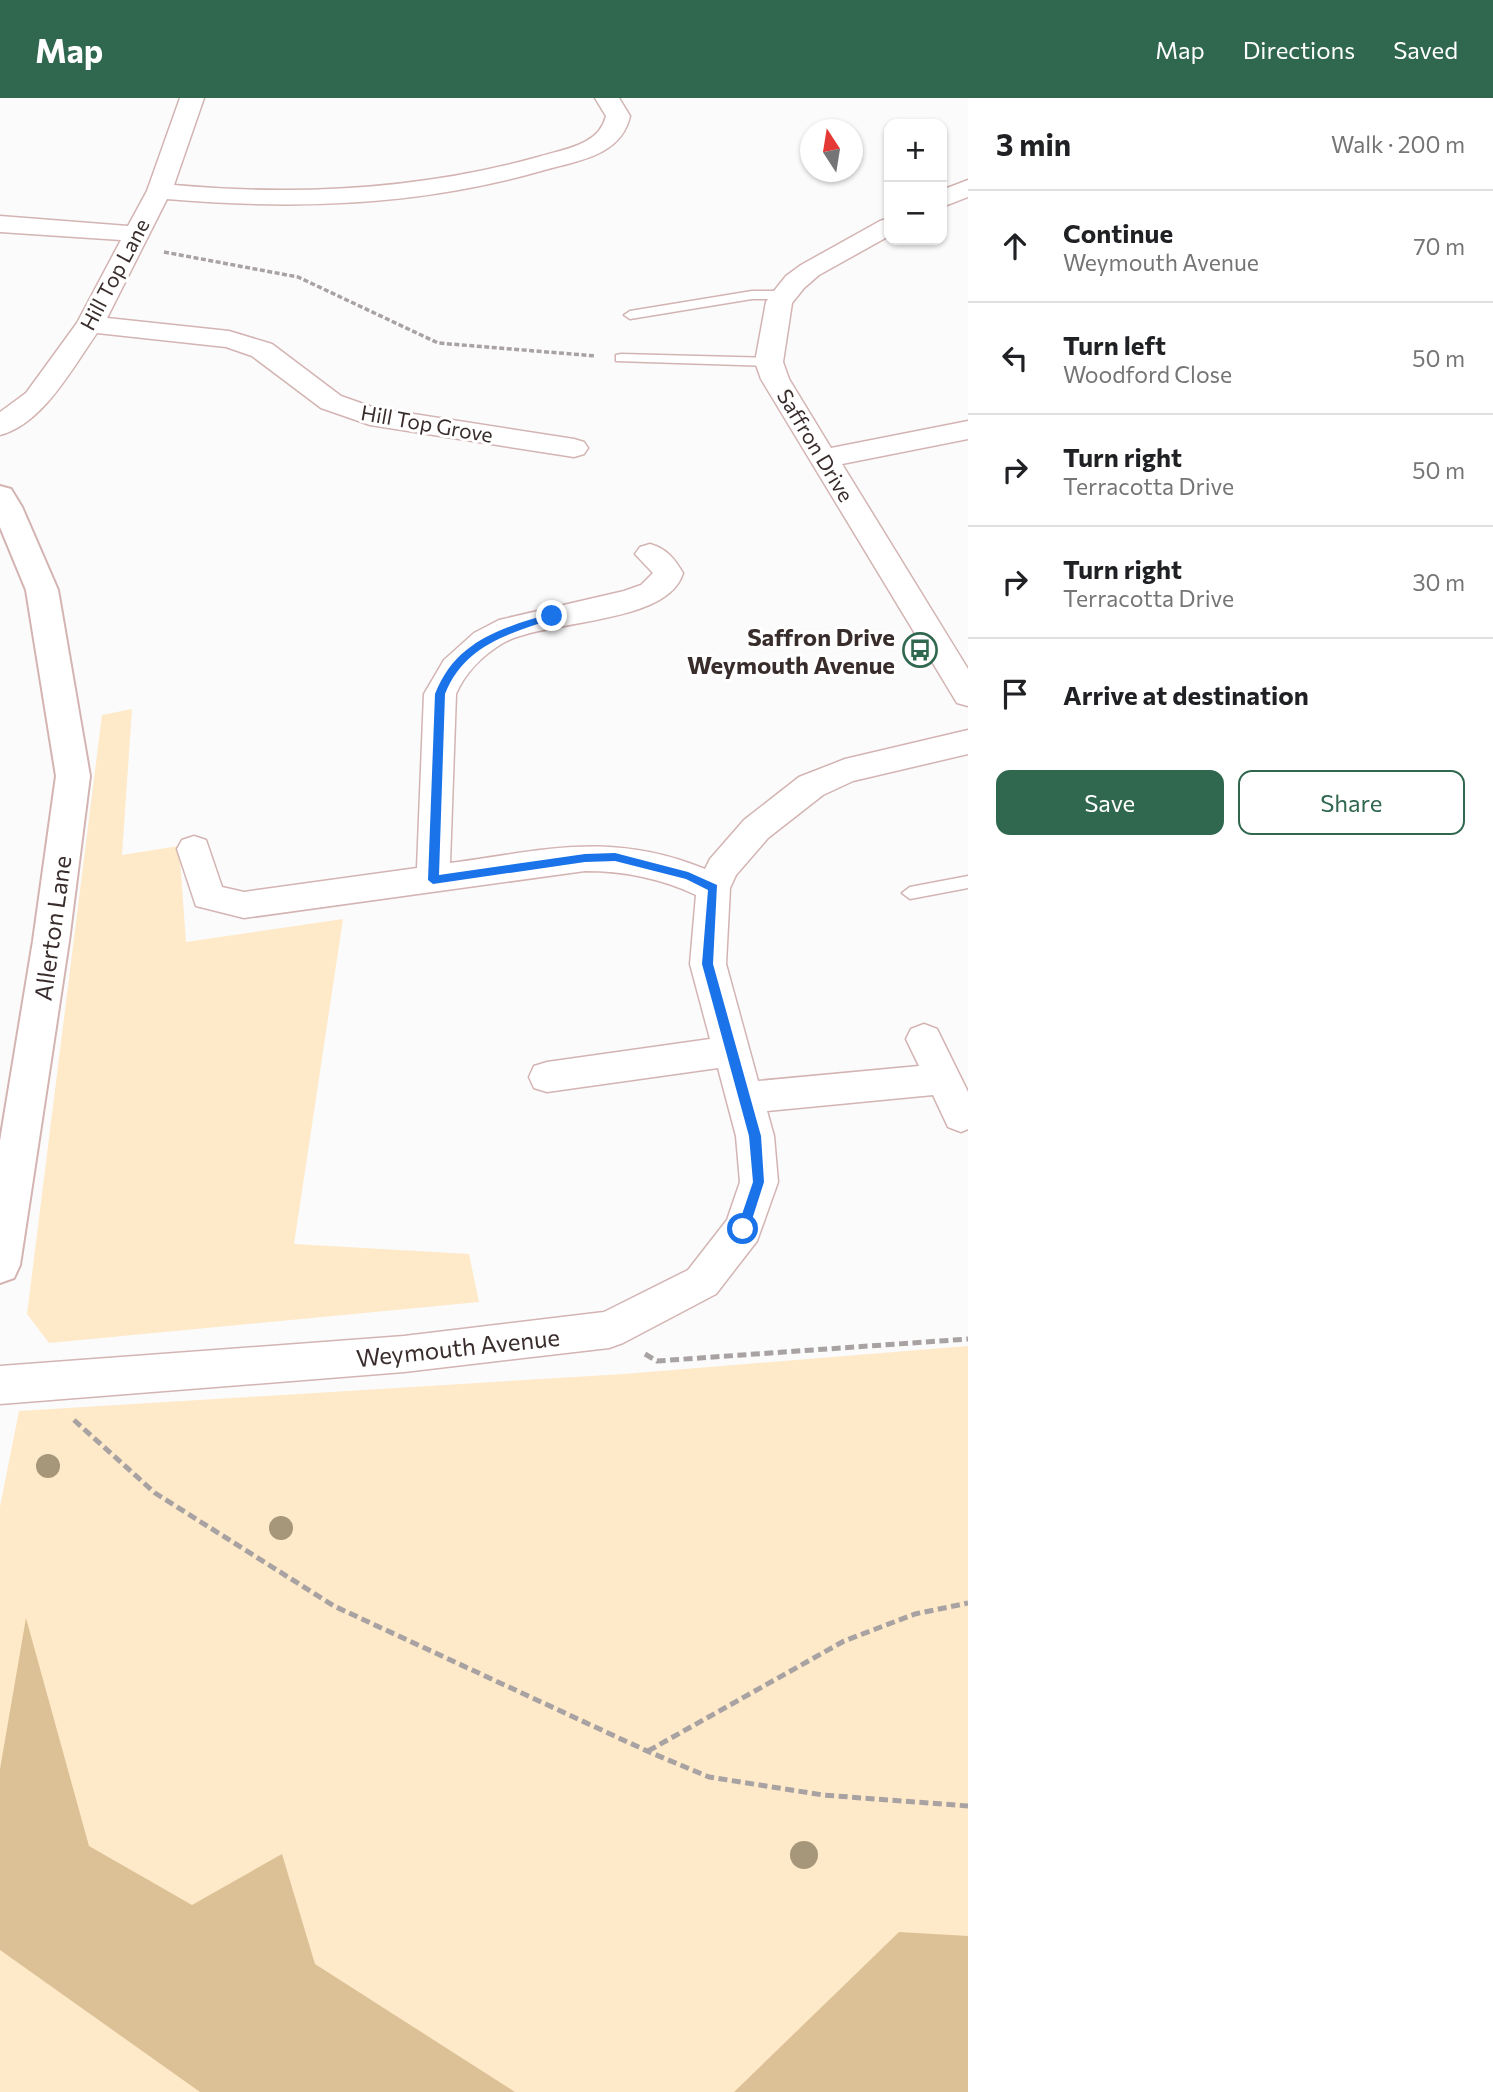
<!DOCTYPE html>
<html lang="en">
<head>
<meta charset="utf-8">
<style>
	body { margin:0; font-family:Commissioner,sans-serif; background:#f6f6f6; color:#202124 }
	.controls { position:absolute; right:21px; top:21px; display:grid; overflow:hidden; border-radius:14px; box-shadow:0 2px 5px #0004 }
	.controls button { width:63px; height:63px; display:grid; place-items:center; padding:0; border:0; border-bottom:2px solid #e0e0e0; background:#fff; color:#202124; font:35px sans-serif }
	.compass { position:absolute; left:800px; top:21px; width:63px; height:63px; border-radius:50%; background:#fff; box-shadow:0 2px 5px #0004; rotate:348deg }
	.stop { position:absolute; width:21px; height:21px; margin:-16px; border:5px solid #1a73e8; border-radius:50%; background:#fff }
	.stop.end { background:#1a73e8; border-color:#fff; box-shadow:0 2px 7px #0008 }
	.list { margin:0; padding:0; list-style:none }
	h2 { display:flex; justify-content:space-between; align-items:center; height:91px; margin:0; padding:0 28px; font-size:30px }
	h2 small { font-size:23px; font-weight:400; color:#757577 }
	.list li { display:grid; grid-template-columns:46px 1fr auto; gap:21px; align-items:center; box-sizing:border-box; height:112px; padding:0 28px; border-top:2px solid #e0e0e0 }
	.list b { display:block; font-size:26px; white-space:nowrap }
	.list p { margin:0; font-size:23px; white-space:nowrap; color:#757577 }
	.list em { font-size:23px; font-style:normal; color:#757577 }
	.actions { display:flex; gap:14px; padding:21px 28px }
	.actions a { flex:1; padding:16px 0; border:2px solid #30674f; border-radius:14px; text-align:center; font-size:24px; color:#30674f }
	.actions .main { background:#30674f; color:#fff }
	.icon { flex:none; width:38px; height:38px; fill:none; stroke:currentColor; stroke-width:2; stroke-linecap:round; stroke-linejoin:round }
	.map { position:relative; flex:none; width:968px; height:1994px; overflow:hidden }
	header { display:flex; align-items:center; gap:42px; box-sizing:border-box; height:98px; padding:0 35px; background:#30674f; color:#fff }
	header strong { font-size:33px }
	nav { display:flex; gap:38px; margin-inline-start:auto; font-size:24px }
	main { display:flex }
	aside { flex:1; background:#fff }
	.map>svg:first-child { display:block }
</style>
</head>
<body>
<header>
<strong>Map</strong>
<nav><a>Map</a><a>Directions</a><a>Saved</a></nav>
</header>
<main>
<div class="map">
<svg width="968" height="1994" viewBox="0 0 968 1994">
	<rect width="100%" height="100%" fill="#fbfbfb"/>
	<path fill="#fee9c9" d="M132,611l-10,146 57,-9 7,96 157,-23 -49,325 175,10 10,48 -430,41 -22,-29 75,-599z
		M968,1248v746h-968v-585l19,-96 605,-37z"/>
	<path fill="#ddc196" d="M26,1520l63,228 103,59 90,-51 33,110 200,128h-315l-200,-142v-181z
		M899,1834l69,4v156h-234z"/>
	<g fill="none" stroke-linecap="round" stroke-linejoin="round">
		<g stroke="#d3b4b3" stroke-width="3">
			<path id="lane" d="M752,193h33l6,4 -6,4h-33l-122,20 -6,-4 6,-4z
				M621,256l148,4 6,4 -6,4 -153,-5v-6z
				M968,778v12l-58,11 -8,-6 8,-6z"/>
		</g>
		<g stroke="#d3b4b3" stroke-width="3">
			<path id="street" d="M180,0h24l-30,87c123,11 244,5 364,-28 25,-8 61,-11 68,-41l-11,-18h24l11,18c-9,41 -55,45 -89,55 -123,35 -247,39 -374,28l-60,119 122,13 43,13 69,52 34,12 199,31 10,3 4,6 -4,6 -10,3 -204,-32 -49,-17 -69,-52 -26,-9 -129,-14c-24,34 -54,91 -97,102v-23l26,-19 51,-70 44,-83 -121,-8v-16l128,10 19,-35z
				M968,82v17l-26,10v-17z
				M889,120v18l-70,39 -15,13 -12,15 -9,59 6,17 42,69 137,-27v18l-126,25 126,205v37l-11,-3 -196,-324 -6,-17 11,-60 4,-6 16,-20 15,-11 79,-44z
				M650,446c17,5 24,14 33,29 -15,52 -137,46 -180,70 -20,12 -38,30 -47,51l-6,169c96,-13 161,-32 255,6l5,-10 34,-39 55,-43 46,-18 123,-29v24l-115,27 -30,14 -55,43 -32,37 -6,13 -4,76 32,117 161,-15 -13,-27 5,-10 13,-5 13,5 31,63v37l-7,3 -13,-5 -15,-32 -166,16 7,25 4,46 -21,59 -41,53 -93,49 -14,5 -205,24 -404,32v-38l404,-30 200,-24 84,-42 39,-50 13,-38 -4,-46 -18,-68 -171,24 -13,-4 -5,-11 5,-11 13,-4 163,-23 -20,-75 6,-69c-36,-17 -72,-24 -111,-24l-341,47 -48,-12 -19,-57 5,-9 12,-4 12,4 16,47 22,5 173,-24 7,-174 20,-34 30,-27 25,-13 125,-29 17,-6 12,-12 -18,-19 5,-7z"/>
		</g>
		<g stroke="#d3b4b3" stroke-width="4">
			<path id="secondary" d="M0,388l11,3 11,18 36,83 32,186 -21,165 -49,324 -6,13 -14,5v-142l33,-200 23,-165 -30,-186 -26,-63z"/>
		</g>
		<path stroke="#a8a3a2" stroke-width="3.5" stroke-dasharray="5 2.5" stroke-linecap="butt" d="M164,154l134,25 140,66 158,13"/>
		<path stroke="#a8a3a2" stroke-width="5" stroke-dasharray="9 4.5" stroke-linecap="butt" d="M645,1256l12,7 311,-22
			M74,1322l81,73 179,113 313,145 62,26 114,18 145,11
			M648,1653l196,-110 71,-27 53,-11"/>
		<use href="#lane" fill="#fff" fill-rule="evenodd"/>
		<use href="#street" fill="#fff" fill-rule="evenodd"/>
		<use href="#secondary" fill="#fff" fill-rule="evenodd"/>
	</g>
	<g fill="#a7977a">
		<circle cx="48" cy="1368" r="12"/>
		<circle cx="281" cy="1430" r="12"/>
		<circle cx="804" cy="1757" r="14"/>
	</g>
	<path fill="#1a73e8" d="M552,515l5,3 -1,2c-46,15 -92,27 -111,76l-6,181 146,-21 30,-1 73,19 29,13 -4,79 48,172 3,46 -15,47 -6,5 -6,-5 16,-47 -4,-46 -47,-172 6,-74 -22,-11 -71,-18 -30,1 -152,22 -5,-4 7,-186c21,-54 67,-66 117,-81z"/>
	<defs>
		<g id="bus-ring" transform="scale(1.75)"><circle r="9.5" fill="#fff" stroke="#30674f" stroke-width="1.5"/><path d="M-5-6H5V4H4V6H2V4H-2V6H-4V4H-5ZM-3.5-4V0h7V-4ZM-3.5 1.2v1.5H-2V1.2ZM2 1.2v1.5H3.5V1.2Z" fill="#30674f"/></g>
	</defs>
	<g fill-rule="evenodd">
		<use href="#bus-ring" x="920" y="552"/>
	</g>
	<g text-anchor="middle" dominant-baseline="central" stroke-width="6" stroke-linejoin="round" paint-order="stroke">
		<g font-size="21" fill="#392d2c" stroke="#fff">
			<text transform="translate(114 176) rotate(-62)">Hill Top Lane</text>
			<text transform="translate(427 325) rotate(10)">Hill Top Grove</text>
			<text transform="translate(816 347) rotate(59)">Saffron Drive</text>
		</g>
		<g font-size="24" font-weight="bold" fill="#392d2c" stroke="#fff" text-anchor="end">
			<text x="895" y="538">Saffron Drive<tspan x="895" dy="28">Weymouth Avenue</tspan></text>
		</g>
		<g font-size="24" fill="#392d2c" stroke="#fff">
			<text transform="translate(52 830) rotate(-82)">Allerton Lane</text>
			<text transform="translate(458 1249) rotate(-6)">Weymouth Avenue</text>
		</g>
	</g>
</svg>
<div class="controls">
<button>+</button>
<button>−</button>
</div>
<svg class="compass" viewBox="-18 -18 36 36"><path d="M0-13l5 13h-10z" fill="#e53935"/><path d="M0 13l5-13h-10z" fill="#757577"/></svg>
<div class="stop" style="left:743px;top:1131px"></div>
<div class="stop end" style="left:552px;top:518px"></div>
</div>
<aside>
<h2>3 min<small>Walk · 200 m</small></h2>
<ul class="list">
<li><svg class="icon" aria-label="ahead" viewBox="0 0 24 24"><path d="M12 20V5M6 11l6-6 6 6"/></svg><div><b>Continue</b><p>Weymouth Avenue</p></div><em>70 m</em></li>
<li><svg class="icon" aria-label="left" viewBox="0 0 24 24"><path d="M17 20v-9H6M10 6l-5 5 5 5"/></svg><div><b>Turn left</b><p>Woodford Close</p></div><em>50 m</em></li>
<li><svg class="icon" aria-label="right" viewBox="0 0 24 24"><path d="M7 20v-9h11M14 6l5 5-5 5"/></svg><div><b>Turn right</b><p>Terracotta Drive</p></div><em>50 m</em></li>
<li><svg class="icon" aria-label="right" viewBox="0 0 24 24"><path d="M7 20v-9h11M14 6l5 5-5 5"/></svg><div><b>Turn right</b><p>Terracotta Drive</p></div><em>30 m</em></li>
<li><svg class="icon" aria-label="arrive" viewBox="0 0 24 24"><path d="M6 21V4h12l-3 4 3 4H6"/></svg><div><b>Arrive at destination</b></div></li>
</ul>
<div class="actions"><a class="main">Save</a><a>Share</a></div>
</aside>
</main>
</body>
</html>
